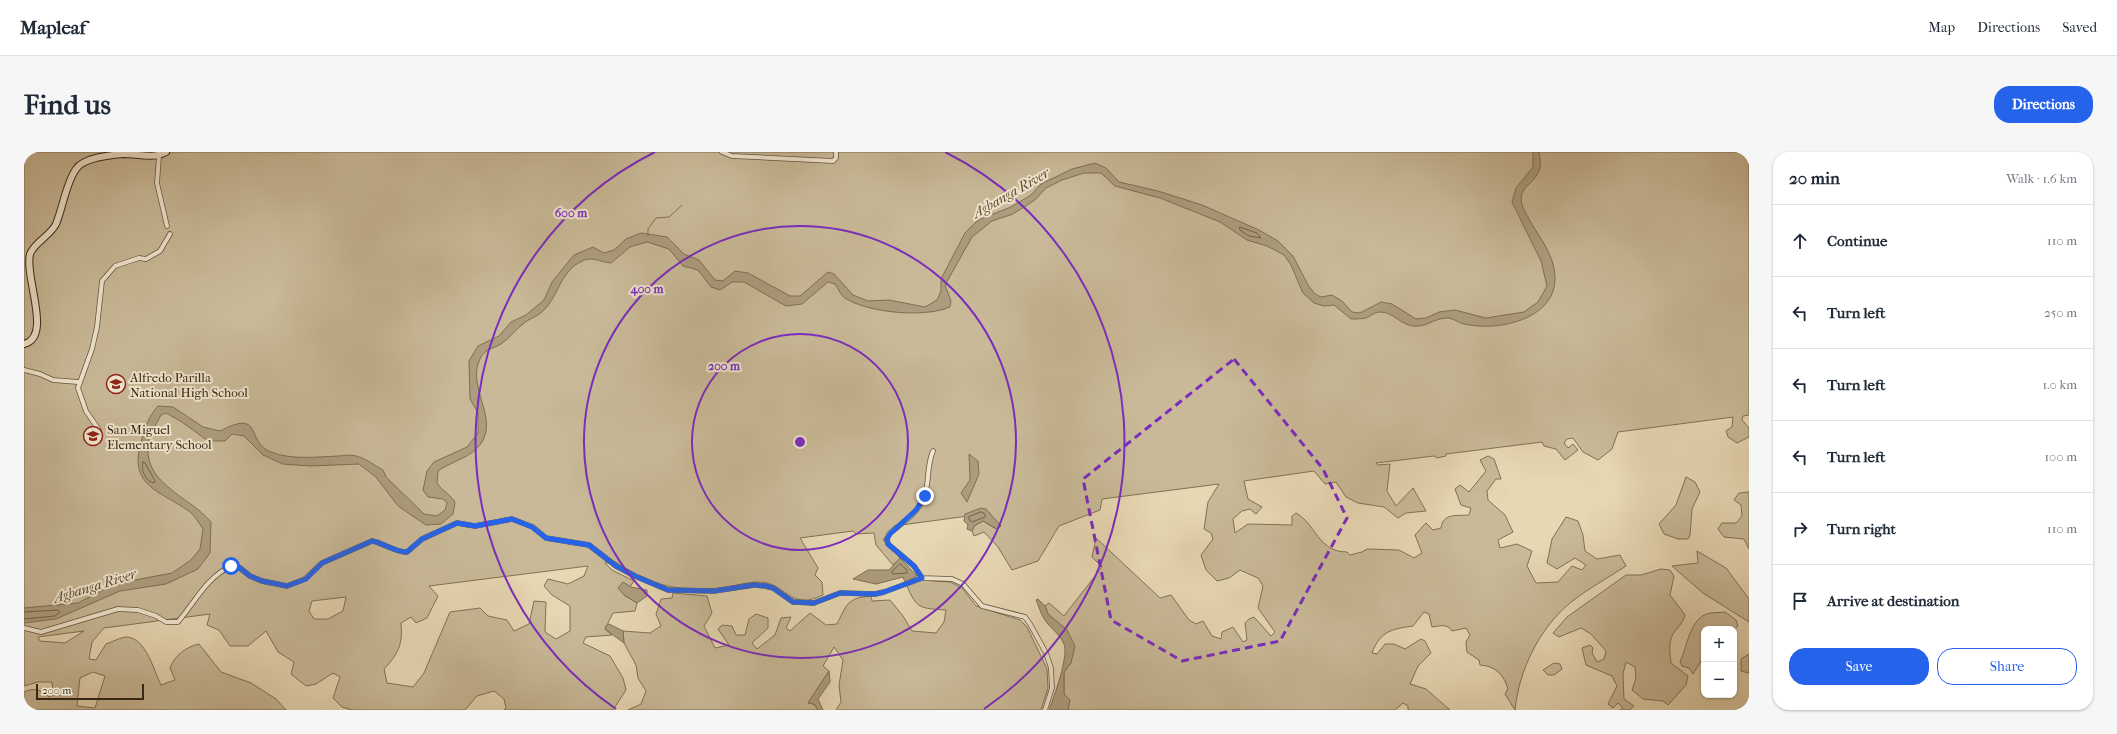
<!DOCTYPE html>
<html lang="en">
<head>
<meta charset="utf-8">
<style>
	body { margin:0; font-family:"IM FELL French Canon",serif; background:#f6f6f7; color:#1f2937 }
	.controls { position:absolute; right:12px; bottom:12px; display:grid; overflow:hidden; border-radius:8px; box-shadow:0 1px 3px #0004 }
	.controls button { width:36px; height:36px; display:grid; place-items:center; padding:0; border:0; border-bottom:1px solid #e0e1e3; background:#fff; color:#1f2937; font:20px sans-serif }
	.scale { position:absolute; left:12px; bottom:10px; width:108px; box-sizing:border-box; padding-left:4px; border:2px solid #382914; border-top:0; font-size:11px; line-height:14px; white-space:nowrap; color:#382914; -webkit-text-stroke:3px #efe5ce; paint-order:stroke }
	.stop { position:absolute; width:12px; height:12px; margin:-9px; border:3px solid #2563eb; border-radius:50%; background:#fff }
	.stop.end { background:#2563eb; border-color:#fff; box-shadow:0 1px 4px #0008 }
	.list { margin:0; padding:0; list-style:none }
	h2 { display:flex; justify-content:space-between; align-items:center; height:52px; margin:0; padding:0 16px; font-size:17px }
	h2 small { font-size:13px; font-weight:400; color:#747a83 }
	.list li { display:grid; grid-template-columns:26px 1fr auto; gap:12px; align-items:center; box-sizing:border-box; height:72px; padding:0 16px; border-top:1px solid #e0e1e3 }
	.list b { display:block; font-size:15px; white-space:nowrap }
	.list em { font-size:13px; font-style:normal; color:#747a83 }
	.actions { display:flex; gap:8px; padding:12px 16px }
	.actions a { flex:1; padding:9px 0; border:1px solid #2563eb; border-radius:16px; text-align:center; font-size:14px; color:#2563eb }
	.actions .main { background:#2563eb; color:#fff }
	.icon { flex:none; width:22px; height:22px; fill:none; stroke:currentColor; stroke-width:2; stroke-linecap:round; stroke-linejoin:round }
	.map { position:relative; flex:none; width:1725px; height:558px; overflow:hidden; border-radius:16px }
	header { display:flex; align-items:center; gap:24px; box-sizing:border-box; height:56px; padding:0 20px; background:#fff; border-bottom:1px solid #e0e1e3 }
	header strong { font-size:19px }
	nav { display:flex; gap:22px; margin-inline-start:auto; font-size:14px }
	.intro { display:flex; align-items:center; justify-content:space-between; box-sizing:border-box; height:96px; padding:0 24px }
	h1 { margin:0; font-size:28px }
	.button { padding:10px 18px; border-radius:16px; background:#2563eb; color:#fff; font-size:14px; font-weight:700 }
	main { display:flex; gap:24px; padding:0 24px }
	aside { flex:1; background:#fff; border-radius:16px; box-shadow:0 1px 3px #0004 }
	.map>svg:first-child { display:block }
</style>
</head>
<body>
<header>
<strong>Mapleaf</strong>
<nav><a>Map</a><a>Directions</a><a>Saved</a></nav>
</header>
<div class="intro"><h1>Find us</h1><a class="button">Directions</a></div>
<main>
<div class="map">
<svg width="1725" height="558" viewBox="0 0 1725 558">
	<rect width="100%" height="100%" fill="#e7d7b3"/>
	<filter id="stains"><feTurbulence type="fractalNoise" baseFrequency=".005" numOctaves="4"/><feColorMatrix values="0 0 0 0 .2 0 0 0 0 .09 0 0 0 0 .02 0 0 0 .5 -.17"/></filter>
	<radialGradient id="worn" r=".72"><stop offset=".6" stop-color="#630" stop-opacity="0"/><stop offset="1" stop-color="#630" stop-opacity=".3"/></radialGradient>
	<path fill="#c9b998" stroke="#807156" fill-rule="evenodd" d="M0,0h1725v263l-6,1 -1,4 7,8v9l-12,6 -9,-6 -2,-6 6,-4 1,-10 -115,15 -6,17 -14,11 -15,-8 -10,-14 -6,1 -3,4 4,5 5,-4 5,6 -13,10 -9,-11 -12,-3 -2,-4 -96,12v2l-9,2 -3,-2 -58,7 2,2 12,-1 -3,27 9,15 17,-18 13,23 -20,2 -8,5 -14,-11 -26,-4 -12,-6 -10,-15 -11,2 -11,-13 -70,10 4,18 14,8 -6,7 -6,-5 -8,2 -9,8 2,14 13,-9 44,1v-9l4,-3c20,11 22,39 51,39l3,3 12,-3 5,-3 32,1 15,8 8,-5 -7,-18 11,-12 7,7 8,-2c2,-15 15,-12 28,-13l2,-7 -10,-3 -6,-16 5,-4 9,7 17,-21 -6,-11 8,-4 6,3 7,20h-5l-9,12 1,9 17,15 8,17 -15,8 2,8 17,-4 15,7 -5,15 9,17 22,-1 14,-16 10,4 4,-5 -11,-7 -18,11 -10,-6 5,-24 14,-22 12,4 5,14 2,16 12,8 23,-4 6,11c-18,12 -39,23 -56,37 -31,26 -51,67 -55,107l-10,-16 3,-5c-4,-14 -12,-23 -28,-24l-1,-5 -12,-8 -1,-10 4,-7 -4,-7 -14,3c-5,-8 -12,-5 -20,-4l-3,-13 -5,-2 -11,14c-21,3 -33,5 -41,27l5,1 8,-10h9l11,5 16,-10 4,2 6,12 -13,13 -8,18 16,5 24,21h-42v-4l-5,-3 -8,7h-327l2,-10 -6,-6v-22l7,-9 -4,-33 -19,-16 -3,-8 4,-3 15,13 38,-49 -10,-10 4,-19 64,60 11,-3 18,25 7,4 7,-3 9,15 9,3 1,-7 11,-5 10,15 4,-2 -2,-17 4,-4 5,-2 17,19 4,-4 -17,-24 5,-22 -5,-8 -18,-8 -11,8 -12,3 -11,-11 -5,-15 12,-16 -2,-6 -7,-4 4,-27 11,-18 -117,15 -2,11 -41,16 -21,35 -26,9 -14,-23 -14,-15 -10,4 -2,-5 2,-5 9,-5 13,8 -6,-16 -96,13 -11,14 17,18 -7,7 -17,-20 -2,-12 -18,1 -3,-3 -53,7 18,30 -3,7 7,7 1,13c-35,17 -36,-13 -64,-13 -15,0 -31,6 -45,7 -31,4 -75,-7 -98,-27l-11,1 7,7 22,11 -10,14 13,8 -2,8 -22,2 -8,16 7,6 -26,2 -3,6 27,13 13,22 3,12 -13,20h-109l2,-2 -2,-9 -10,-8 -17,5 -12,14h-113l-10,-3 -9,-9 7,-21 -7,-4 -17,11 -10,2 -15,-12 3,-12 -16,-10 -12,-21 -18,15h-18l-11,-16 -12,-5 3,-11 -106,14 -12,14 -3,17 7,1 10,-16c6,-2 15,-7 21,-7 19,1 27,34 34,48l14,-5 -5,-12c5,-13 16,-21 29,-24l22,28 30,11 25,16 10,11h-262v-18c11,-5 17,-2 25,5l4,-2 -1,-13h-14l-14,4zM564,414l-4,10 -16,8 -20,-5 -4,7 8,9 18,11v25l-14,8 -11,-7 1,-30 -12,-1 -5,23 -15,7 -7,-11 -19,-4 -8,-8 -30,4 -26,61 -11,14 -26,-4 -3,-14c14,-15 19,-24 17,-46l10,-6 5,6 11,-5 11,-22 -9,-10zM322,445l-3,14 -15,8h-14l-5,-8 3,-10zM60,479l-19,12 -25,-2 -2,-4zM69,520l12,4 -10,32 -18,-2 3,-28z
		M1662,325l9,5 5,10 -8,17 -2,26 -2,4h-10l-14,-5 -5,-10 17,-19z
		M1725,340v57l-5,-10 -20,-2 -6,-8 4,-6h14l6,-7 -1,-11 -7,-5 5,-7z
		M1673,399l29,17 23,31v23l-46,-29 -31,-27 26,-3z
		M1637,417l9,1 4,6 -4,19 15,20c-2,8 -8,13 -12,19 -5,8 -3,20 -2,29l17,13 -2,9 -18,20 -5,-4 -20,-2 -11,-9 4,-12 -1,-11 -9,-5 -3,12 1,25 10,7 -4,4h-10l3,-2 -5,-5 -5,5 -5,-4 9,-18 -5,-10 -26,-11 -4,-17 8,-3 3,3 -1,5 5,9 7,-3 2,-8 -15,-17 -10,-6 -22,9 -6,-4 14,-16 59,-42h15z
		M897,428l29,2 12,6 14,18 44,14 7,7 20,42 1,19 -7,22h-205l5,-8 -2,-17 4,-25 -9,-13 -11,19 6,5 -21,32 6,1 4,6h-190l13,-6 5,-13 -8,-13 -2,-13 -12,-22 -1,-12 27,2 11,-7 -5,-12 5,-15 11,-1 1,-5 34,3 5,17 -8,13 11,22 14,-3 -11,-16 4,-4 10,1 4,9h9l4,-16 7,-5 12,4v10l-16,15 5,6 18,-14 6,-17 10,-1 -5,11 4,3 20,-18 16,12 11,-1c10,-20 10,-26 34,-28l1,5 18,-1 13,16 9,15 24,2 8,-11 2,-12c-25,-2 -29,0 -39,-24z
		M1701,460l11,8 2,6 -4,4 -30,-1v27l-11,18 -4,-6 -7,-2 -2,-4c7,-15 9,-40 26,-48 6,-2 13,-1 19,-2z
		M1725,502v19l-8,-2v-12z
		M1530,511l6,1 2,5 -8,6h-6l-5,-5z"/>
	<path fill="#ac9c7d" stroke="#7e6e53" d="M1509,0h6c8,34 -23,28 -17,53 1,5 6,11 8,16 10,17 24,34 25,55 2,43 -56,56 -91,48 -5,-1 -11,-6 -17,-6 -14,0 -23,12 -38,7 -11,-3 -16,-13 -29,-13 -5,0 -9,4 -14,6 -4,1 -10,1 -15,1l-17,-14 -10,1 -10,-3 -11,-10 -12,-28 -7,-10 -17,-9 -20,-6 -27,-18 -60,-24 -45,-12 -14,-13h-17l-22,7 -16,8 -11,12 -22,14 -21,7 -20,16 -27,48 6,16 -1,6c-25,11 -82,6 -105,-9 -4,-2 -7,-10 -10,-14l-7,-2 -26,22 -16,2 -42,-24h-12l-12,8 -9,-3 -13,-17 -15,-4 -14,-17 -22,-7 -17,5 -19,16c-13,-1 -19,-8 -31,-1 -20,10 -22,36 -38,50 -6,5 -13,7 -18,11 -8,6 -14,15 -23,21 -8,5 -17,5 -21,15 -15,30 25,65 -5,91 -8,8 -26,13 -37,21l-1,12c6,9 13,11 18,19l-2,12 -12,10 -15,1 -28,-19 -22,-29 -17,-13 -48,2 -28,-2 -20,-9 -19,-19 -12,-2 -7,7h-17l-26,-19 -16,-9 -5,2c-4,8 -10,17 -12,25 -9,43 39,55 62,82l-1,31 -12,16 -32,15 -46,7 -64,28 -32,4v-15l54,-5 36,-19 58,-11 19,-13 9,-11 3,-20c-4,-6 -8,-13 -13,-17 -30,-22 -62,-25 -49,-70 4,-14 7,-25 17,-36l15,1 30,20 17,4c44,-23 25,11 51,21 20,8 45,5 67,4 5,0 13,-2 18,0 9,2 18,9 27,14l3,7 38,37 13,2 8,-6 2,-7 -4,-4 -15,-2 -5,-7 4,-19 7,-9 33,-15 11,-14v-20l-8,-14 -1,-38 9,-15 21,-10 12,-14 15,-7 18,-15 8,-18 22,-27 19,-8 11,6 10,-3 12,-11 15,-6 26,4 17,17 15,6 16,20 8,1 12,-10 13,2 42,23h10l28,-24 6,2 19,21 15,6 21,-1 36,7 12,-7 4,-9v-12l24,-46 13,-13 33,-13 20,-12 10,-11 31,-15 23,-6 11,5 13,14 39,9 44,14 57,25 19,11 15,15 15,29 7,9 6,3 11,-2 10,6 10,11 8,1 21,-11 11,2 24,15 10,-1 13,-6 16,-2 31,8 38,-6 14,-10 9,-16 -6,-25 -29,-59 4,-14 17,-21z
		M945,302l9,7 1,13 -12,28 -6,-9 9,-13z
		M957,356l5,1 15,17 -4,3 -14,-8 -9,5 -2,5 -5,-2 1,-4 -4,-4 1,-7z
		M876,406l17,18 -12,6 -2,-5 -27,7 -23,-5 15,-9h21z
		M599,430l8,5 16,3v6l-10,7 -13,-8 -6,-7z
		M1014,447l7,7 3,8 19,16 8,16 -4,17 -7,9v22l6,6 -2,10h-19c5,-13 20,-54 15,-66 -5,-11 -13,-15 -19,-24 -4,-5 -6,-14 -9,-20z
		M585,472l14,7 1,12 -19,-14 1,-3z
		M805,519l1,11 -12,17 5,11h-5l-4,-6 -6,-1z"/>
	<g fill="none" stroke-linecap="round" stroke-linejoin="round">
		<path stroke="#726248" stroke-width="1" d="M1216,75l17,6 4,5 -12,-2 -9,-6z
			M119,310l2,1 10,18 -1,2c-8,-1 -14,-14 -11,-21z
			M957,360l4,2v3l-13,5 -3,-2v-3z
			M876,412l7,6v3l-14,1 -1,-2z
			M0,460l34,-2 2,2 -5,4 -31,3"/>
		<path stroke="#7e6e53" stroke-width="1" d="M624,84v-7l8,-11 13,-1 13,-12"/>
		<g stroke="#64543c" stroke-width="5.5">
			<path id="minor" d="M698,0l10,4 101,5 3,-3v-6
				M135,4l-2,27 10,43
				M0,218l16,4 13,6 25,2
				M75,278l-13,-19 -8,-23 14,-39 5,-22 5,-46 13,-15 24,-8 7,1 14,-8 10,-17
				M898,426l-8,-12 -26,-22 -1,-5 2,-5c12,-10 30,-22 35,-37 6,-14 2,-30 9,-46
				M0,476l17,4 77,-23 20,1 18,6 10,6h12c17,-20 29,-45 53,-56l9,2 10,8 12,5 25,5 18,-7 17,-16 50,-22c12,2 22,11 35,11l15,-13 35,-16 18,3 37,-7 21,8 13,11 43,7 27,21 19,10 33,14 46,1 40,-6 11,1 8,2 20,14 21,1 26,-10 35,1 9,-2 38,-14 30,1 11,5 19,22 43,11 5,7 16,29 5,15 1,20 -7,22"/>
		</g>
		<g stroke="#382914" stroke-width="8">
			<path id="secondary" d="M0,192c29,-7 0,-67 6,-90 5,-12 20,-18 26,-30 7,-17 10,-41 20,-55 8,-12 35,-14 48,-15 14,0 29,5 42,-2"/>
		</g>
		<use href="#minor" stroke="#efe5ce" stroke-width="4"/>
		<use href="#secondary" stroke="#efe5ce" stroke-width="6"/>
	</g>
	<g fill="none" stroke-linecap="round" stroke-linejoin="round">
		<path stroke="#2563eb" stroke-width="5" d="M207,414l9,2 10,8 12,5 25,5 19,-7 16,-16 50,-22c12,2 22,11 35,11l15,-13 35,-16 18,3 37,-7 20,8 14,11 43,7 27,21 19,10 33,14 46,1 40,-6 12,1 7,2 20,14 21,1 26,-10 35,1 9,-2 38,-14 -8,-12 -26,-22 -1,-5 3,-5 26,-24 9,-14"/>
	</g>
	<path fill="none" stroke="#7b2cbf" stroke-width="3" stroke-dasharray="8 5" stroke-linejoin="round" d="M1210,207l89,110 24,49 -67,123 -98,20 -71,-41 -28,-141z"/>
	<g fill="none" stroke="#7b2cbf" stroke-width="2">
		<circle cx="776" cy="290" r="108"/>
		<circle cx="776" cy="290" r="216"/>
		<path d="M592 557A324 324 0 0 1 631 0M921 0A324 324 0 0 1 960 557"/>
	</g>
	<defs>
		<g id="school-ring" transform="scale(1)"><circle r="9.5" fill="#efe5ce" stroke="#8f2418" stroke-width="1.5"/><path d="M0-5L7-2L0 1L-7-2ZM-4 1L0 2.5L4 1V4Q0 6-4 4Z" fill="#8f2418"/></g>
	</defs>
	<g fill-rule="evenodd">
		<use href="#school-ring" x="92" y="232"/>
		<use href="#school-ring" x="69" y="284"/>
	</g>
	<g text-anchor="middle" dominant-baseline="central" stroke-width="4" stroke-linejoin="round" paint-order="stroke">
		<g font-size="13" fill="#382914" stroke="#efe5ce" text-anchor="start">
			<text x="106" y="225">Alfredo Parilla<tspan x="106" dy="15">National High School</tspan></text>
			<text x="83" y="277">San Miguel<tspan x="83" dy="15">Elementary School</tspan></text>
		</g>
		<g font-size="14" font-style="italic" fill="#5b4c34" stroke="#efe5ce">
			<text transform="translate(987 41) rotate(-30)">Agbanga River</text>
			<text transform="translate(71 434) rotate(-17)">Agbanga River</text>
		</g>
	</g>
	<circle cx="776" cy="290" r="6" fill="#7b2cbf" stroke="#efe5ce" stroke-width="2"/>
	<g font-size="12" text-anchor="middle" font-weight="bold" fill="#7b2cbf" stroke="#efe5ce" stroke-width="4" stroke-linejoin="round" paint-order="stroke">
		<text x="547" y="65">600 m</text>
		<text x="623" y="141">400 m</text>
		<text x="700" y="218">200 m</text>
	</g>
	<rect width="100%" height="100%" filter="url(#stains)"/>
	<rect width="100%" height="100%" fill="url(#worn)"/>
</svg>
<div class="controls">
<button>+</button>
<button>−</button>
</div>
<div class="scale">200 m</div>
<div class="stop" style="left:207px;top:414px"></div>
<div class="stop end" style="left:901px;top:344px"></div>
</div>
<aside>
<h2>20 min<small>Walk · 1.6 km</small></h2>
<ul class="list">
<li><svg class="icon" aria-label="ahead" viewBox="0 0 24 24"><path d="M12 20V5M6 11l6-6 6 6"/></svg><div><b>Continue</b></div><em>110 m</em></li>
<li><svg class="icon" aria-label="left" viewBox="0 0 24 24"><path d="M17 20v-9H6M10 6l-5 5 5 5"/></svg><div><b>Turn left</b></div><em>250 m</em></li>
<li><svg class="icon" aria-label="left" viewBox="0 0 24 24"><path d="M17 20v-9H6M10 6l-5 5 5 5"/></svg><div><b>Turn left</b></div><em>1.0 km</em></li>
<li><svg class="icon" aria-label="left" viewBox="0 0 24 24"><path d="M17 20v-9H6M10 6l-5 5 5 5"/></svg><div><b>Turn left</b></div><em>100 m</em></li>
<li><svg class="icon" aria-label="right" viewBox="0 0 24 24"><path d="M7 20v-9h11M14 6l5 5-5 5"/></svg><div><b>Turn right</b></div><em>110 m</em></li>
<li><svg class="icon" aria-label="arrive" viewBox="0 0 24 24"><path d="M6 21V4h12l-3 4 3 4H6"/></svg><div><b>Arrive at destination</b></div></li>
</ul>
<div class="actions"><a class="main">Save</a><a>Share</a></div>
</aside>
</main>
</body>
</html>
